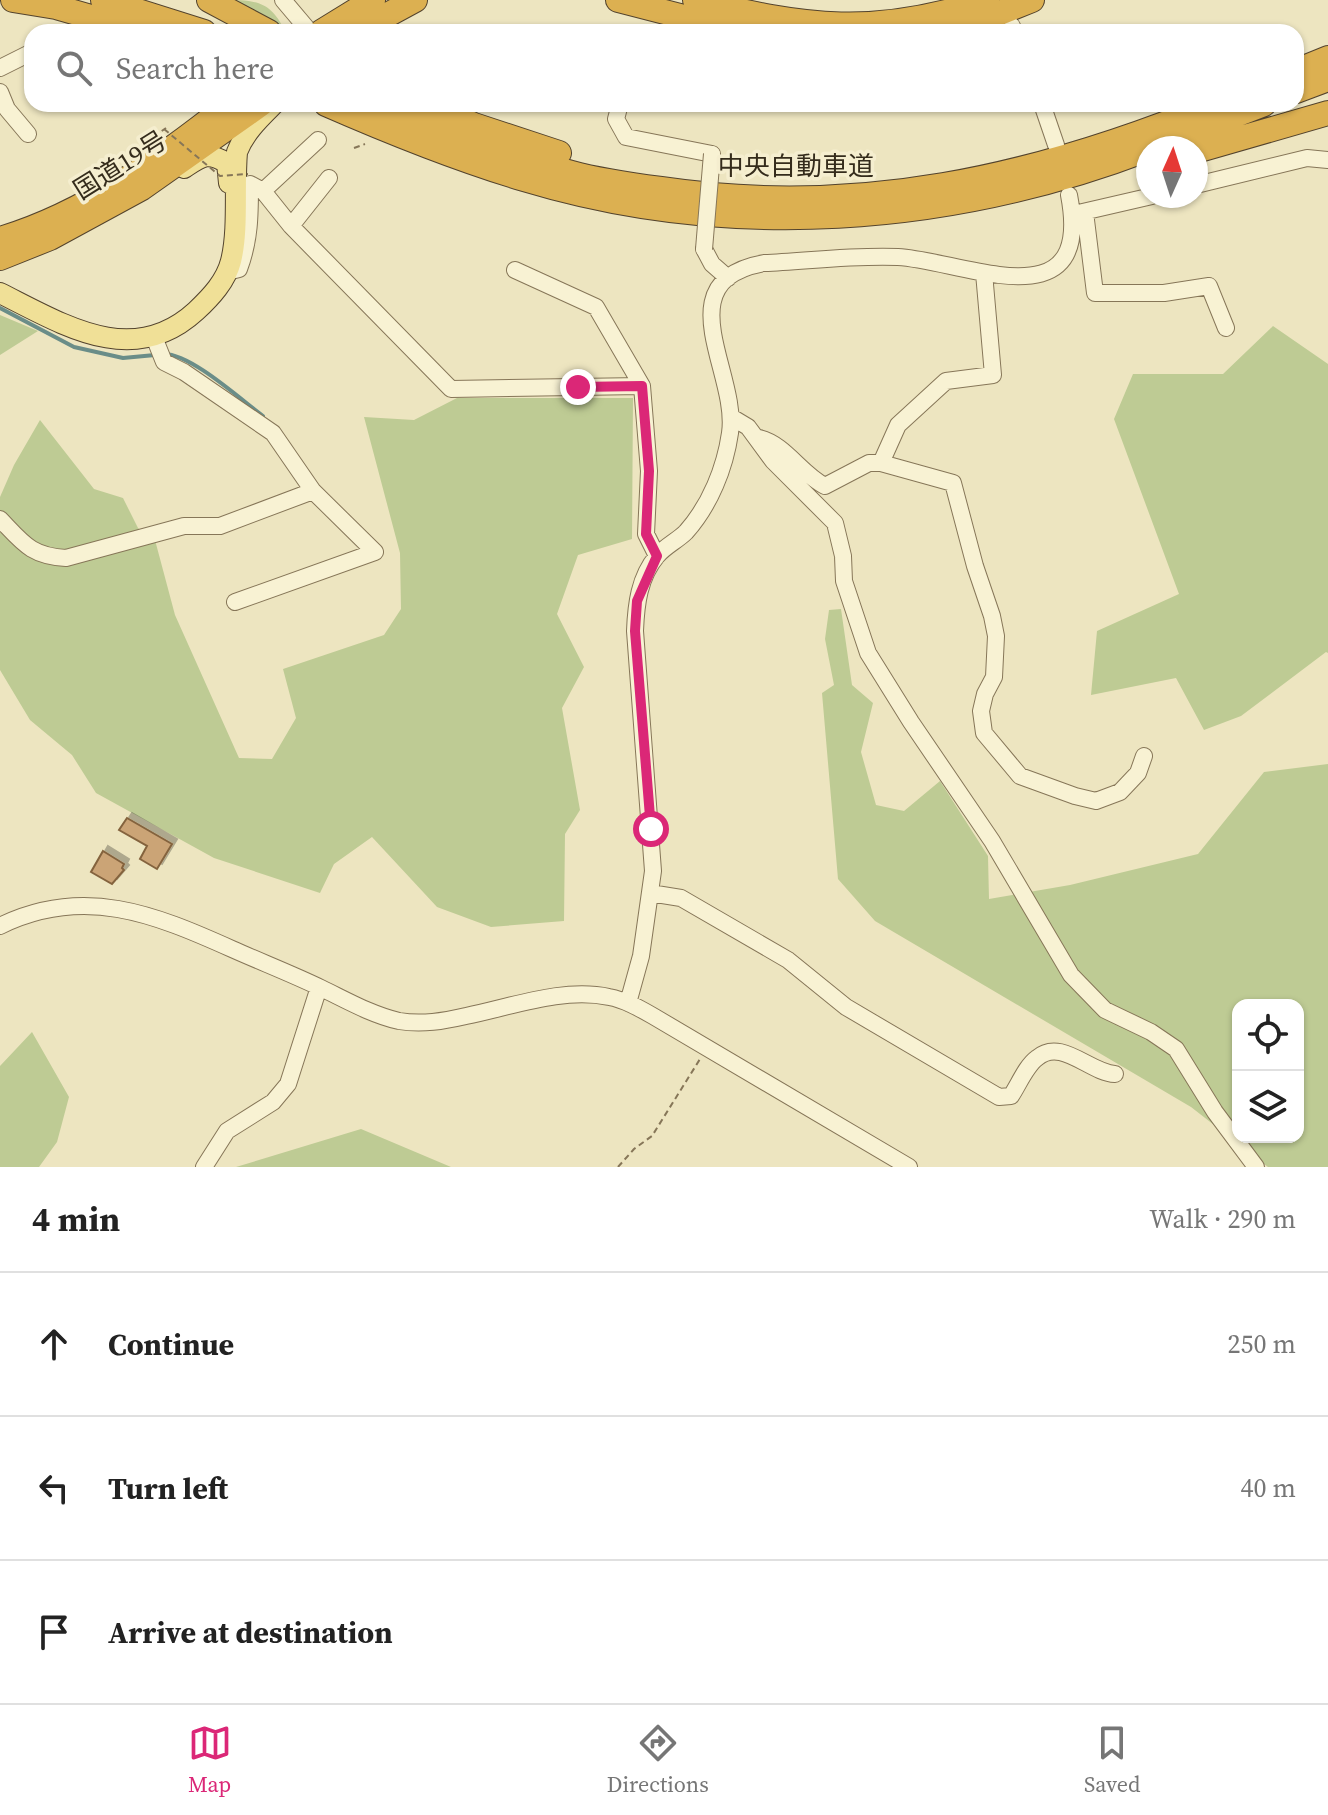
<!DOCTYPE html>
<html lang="en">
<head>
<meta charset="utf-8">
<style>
	body { margin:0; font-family:"Source Serif 4","Noto Sans JP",serif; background:#f2f2f2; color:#222 }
	.controls { position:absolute; right:24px; bottom:24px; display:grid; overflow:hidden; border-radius:16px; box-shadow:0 2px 6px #0004 }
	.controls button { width:72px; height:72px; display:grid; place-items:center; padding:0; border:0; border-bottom:2px solid #e0e0e0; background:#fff; color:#222; font:40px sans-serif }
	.compass { position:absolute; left:1136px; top:136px; width:72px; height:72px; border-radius:50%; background:#fff; box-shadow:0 2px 6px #0004; rotate:3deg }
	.stop { position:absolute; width:24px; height:24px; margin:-18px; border:6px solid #db2777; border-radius:50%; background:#fff }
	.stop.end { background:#db2777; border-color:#fff; box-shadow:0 2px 8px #0008 }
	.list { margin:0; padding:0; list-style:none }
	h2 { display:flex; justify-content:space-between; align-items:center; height:104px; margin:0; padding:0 32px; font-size:34px }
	h2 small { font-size:26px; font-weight:400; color:#767676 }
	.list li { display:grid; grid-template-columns:52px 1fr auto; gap:24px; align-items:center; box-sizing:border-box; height:144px; padding:0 32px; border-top:2px solid #e0e0e0 }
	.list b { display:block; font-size:30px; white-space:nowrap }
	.list em { font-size:26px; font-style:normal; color:#767676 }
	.icon { flex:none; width:44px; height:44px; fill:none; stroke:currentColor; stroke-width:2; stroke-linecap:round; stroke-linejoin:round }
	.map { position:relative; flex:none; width:1328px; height:1167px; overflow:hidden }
	.search { position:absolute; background:#fff; box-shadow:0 2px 6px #0004; left:24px; right:24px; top:24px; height:88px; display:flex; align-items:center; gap:20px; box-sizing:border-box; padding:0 28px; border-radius:24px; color:#767676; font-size:30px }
	.sheet { height:536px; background:#fff }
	nav { display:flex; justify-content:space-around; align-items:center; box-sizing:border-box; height:112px; border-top:2px solid #e0e0e0; background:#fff; font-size:22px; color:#767676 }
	nav a { display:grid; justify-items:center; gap:4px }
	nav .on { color:#db2777 }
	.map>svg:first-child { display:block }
</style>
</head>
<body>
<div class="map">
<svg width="1328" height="1167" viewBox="0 0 1328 1167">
	<defs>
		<filter id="shadow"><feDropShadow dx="5" dy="-5" stdDeviation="0" flood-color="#0004"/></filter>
	</defs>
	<rect width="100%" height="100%" fill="#ede5c0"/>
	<path fill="#becb94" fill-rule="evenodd" d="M220,0c35,0 50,0 65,31z
		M0,315l38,16 -38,24z
		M1273,326l55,38v289l-2,-1 -85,64 -37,14 -28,-52 -85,17 6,-64 82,-37 -65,-175 19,-45h90z
		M457,398h176l-1,141 -54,16 -21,59 27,53 -22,41 18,102 -15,24 -1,87 -73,6 -54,-20 -65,-70 -38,27 -14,29 -106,-35 -118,-65 -24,-38 -42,-35 -30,-50v-173l14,-32 26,-45 54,69 29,9 15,30 17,12 20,75 64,143 33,1 24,-41 -13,-49 101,-34 17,-26 -1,-56 -36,-136 50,3z
		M841,609l11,76 21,18 -12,49 15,53 28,6 36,-30 48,75 1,43 81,-14 128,-31 66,-82 64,-8v403h-60l-77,-60 -316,-186 -37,-42 -16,-186 12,-8 -9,-46 4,-29zM1238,1005h60v132h-60z
		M32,1032l37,65 -12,45 -18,25h-39v-101z
		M361,1129l90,38h-215z"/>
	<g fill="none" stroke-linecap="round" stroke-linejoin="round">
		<path stroke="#6a8d88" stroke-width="4" d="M0,308l74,39 49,11 32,-3
			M164,354c27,0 76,45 99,62"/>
	</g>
	<path fill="#cba476" stroke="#84633e" stroke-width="2" filter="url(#shadow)" d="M127,818l45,26 -15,25 -17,-10 7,-13 -28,-16z
		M103,851l21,13 -2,4 2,2 -12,14 -21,-12z"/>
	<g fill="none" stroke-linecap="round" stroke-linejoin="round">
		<g stroke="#867658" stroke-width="18">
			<path id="minor" d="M283,0l27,32
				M1012,26l2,6
				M0,68l32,-16
				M0,92l7,17 21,25
				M620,104l-4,15 10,18 86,17
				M1042,104l14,41
				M1196,185l111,-27 21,2
				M263,191l55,-51
				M1085,212l10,81h69l45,-7 17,42
				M1074,214l78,-18
				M291,226l160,163 191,-3
				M704,249l8,15 16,14
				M515,270l81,37 46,79 7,85 -3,63 11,22
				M227,272l12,-3c11,-29 11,-55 11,-85l13,7 28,35 38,-48
				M733,418l15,9 25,34 62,62 8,33 1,25 24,72 43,69 81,119 79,134 34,35 46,22 25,17 39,63 41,55
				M759,438c26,6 42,36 66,48l44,-23h12l72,20 22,83 17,50 4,20 -2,41 -9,17 -4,17 3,22 36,43 55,20 21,5 24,-9 18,-19 6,-17
				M881,463l17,-38 48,-44 47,-6 -9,-102
				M0,519c23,24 31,37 66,39l118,-32h36l93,-35 -40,-58 -89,-61 -20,-10 -10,-25
				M235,602l140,-50 -62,-61
				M650,893l31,5 107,62 58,47 153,90 12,-1c8,-12 15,-30 26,-38 24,-21 53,15 78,16
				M0,926c83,-41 154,-12 232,23 29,13 60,25 89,39 25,12 51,27 78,33 23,4 45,0 67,-5 45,-9 97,-29 143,-19 16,3 30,11 44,19l256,151
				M628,1003l13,-47 12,-85 -18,-240c1,-26 4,-54 22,-75 8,-10 20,-15 29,-24 24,-27 39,-64 44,-99 9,-60 -66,-152 34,-170 44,-2 90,-8 134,-6 67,4 196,68 171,-62
				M204,1167l23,-36 46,-29 15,-18 31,-97"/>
		</g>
		<g stroke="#53432d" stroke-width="22">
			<path id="major" d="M184,168c18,-12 23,-17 43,-5l2,20
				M0,293c64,32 133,76 196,18 15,-14 30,-30 35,-50 8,-32 3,-75 6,-109 8,-20 22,-33 37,-48"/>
		</g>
		<g stroke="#53432d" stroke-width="26">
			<path id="highway" d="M13,0l43,7 87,25
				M103,0l101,32
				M209,0l60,32
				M618,0l124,32
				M695,0c110,28 182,37 292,0
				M321,32l52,-32
				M356,32l59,-32
				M944,32l23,-6 65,-26
				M1296,71l32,-13
				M1296,91l32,-12
				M326,104c64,28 131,55 198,75 205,62 425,46 624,-30
				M379,104c63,25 127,52 193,69 29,8 59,12 89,16 196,29 373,-11 554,-85
				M427,104l47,21 85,28
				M1150,148l114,-44
				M1196,151l132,-38
				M0,239c85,-25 162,-81 230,-135
				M0,258l50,-20 92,-50 119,-84"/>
		</g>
		<path stroke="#867658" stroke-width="2" stroke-dasharray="6 4" stroke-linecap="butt" d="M354,148l11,-4
			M129,154l37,-26
			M618,1167l16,-18 18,-13 48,-77"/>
		<use href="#minor" stroke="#f8f2d3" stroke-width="16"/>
		<use href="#major" stroke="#f0e097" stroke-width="20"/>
		<use href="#highway" stroke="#dcb051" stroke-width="24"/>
		<g stroke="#867658" stroke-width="18" stroke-linecap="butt">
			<path id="minor-bridge" d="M704,249l8,-95"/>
		</g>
		<path stroke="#867658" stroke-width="2" stroke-dasharray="6 4" stroke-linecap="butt" d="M164,129l56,47 28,-2"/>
		<use href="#minor-bridge" stroke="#f8f2d3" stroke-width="16"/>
	</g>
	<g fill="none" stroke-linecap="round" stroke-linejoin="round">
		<path stroke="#db2777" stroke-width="10" d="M578,387l64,-1 7,85 -3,63 11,22 -20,45 -2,30 16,198"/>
	</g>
	<g text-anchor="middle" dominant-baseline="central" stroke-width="7" stroke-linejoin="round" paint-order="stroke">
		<g font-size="26" fill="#352c1c" stroke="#f5eecf">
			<text transform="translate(120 165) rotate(-32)">国道19号</text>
			<text x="796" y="166">中央自動車道</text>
		</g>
	</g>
</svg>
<div class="controls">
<button><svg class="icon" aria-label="locate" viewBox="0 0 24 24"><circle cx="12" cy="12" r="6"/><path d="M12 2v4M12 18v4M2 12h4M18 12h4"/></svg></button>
<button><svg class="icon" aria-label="layers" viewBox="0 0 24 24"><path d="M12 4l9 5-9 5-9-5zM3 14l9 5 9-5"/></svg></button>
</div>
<svg class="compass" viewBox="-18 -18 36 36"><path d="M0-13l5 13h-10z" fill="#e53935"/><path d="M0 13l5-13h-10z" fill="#767676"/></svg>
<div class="stop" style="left:651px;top:829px"></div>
<div class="stop end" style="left:578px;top:387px"></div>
<div class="search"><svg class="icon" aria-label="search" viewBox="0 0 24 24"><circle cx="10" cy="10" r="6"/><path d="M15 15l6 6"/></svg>Search here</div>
</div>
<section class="sheet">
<h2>4 min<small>Walk · 290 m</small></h2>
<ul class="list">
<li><svg class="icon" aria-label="ahead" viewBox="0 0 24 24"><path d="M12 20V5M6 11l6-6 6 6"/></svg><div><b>Continue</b></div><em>250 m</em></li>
<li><svg class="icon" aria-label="left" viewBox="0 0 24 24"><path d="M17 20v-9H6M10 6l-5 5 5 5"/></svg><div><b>Turn left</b></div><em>40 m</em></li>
<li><svg class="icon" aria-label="arrive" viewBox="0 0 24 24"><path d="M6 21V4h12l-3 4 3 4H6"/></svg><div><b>Arrive at destination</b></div></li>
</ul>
</section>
<nav>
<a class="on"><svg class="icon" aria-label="map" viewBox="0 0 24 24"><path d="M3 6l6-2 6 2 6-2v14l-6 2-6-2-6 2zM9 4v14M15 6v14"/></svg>Map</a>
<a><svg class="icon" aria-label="directions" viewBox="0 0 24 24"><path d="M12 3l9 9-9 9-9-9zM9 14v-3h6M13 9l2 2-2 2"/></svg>Directions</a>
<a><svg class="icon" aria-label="saved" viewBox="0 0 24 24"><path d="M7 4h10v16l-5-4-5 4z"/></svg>Saved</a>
</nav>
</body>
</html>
